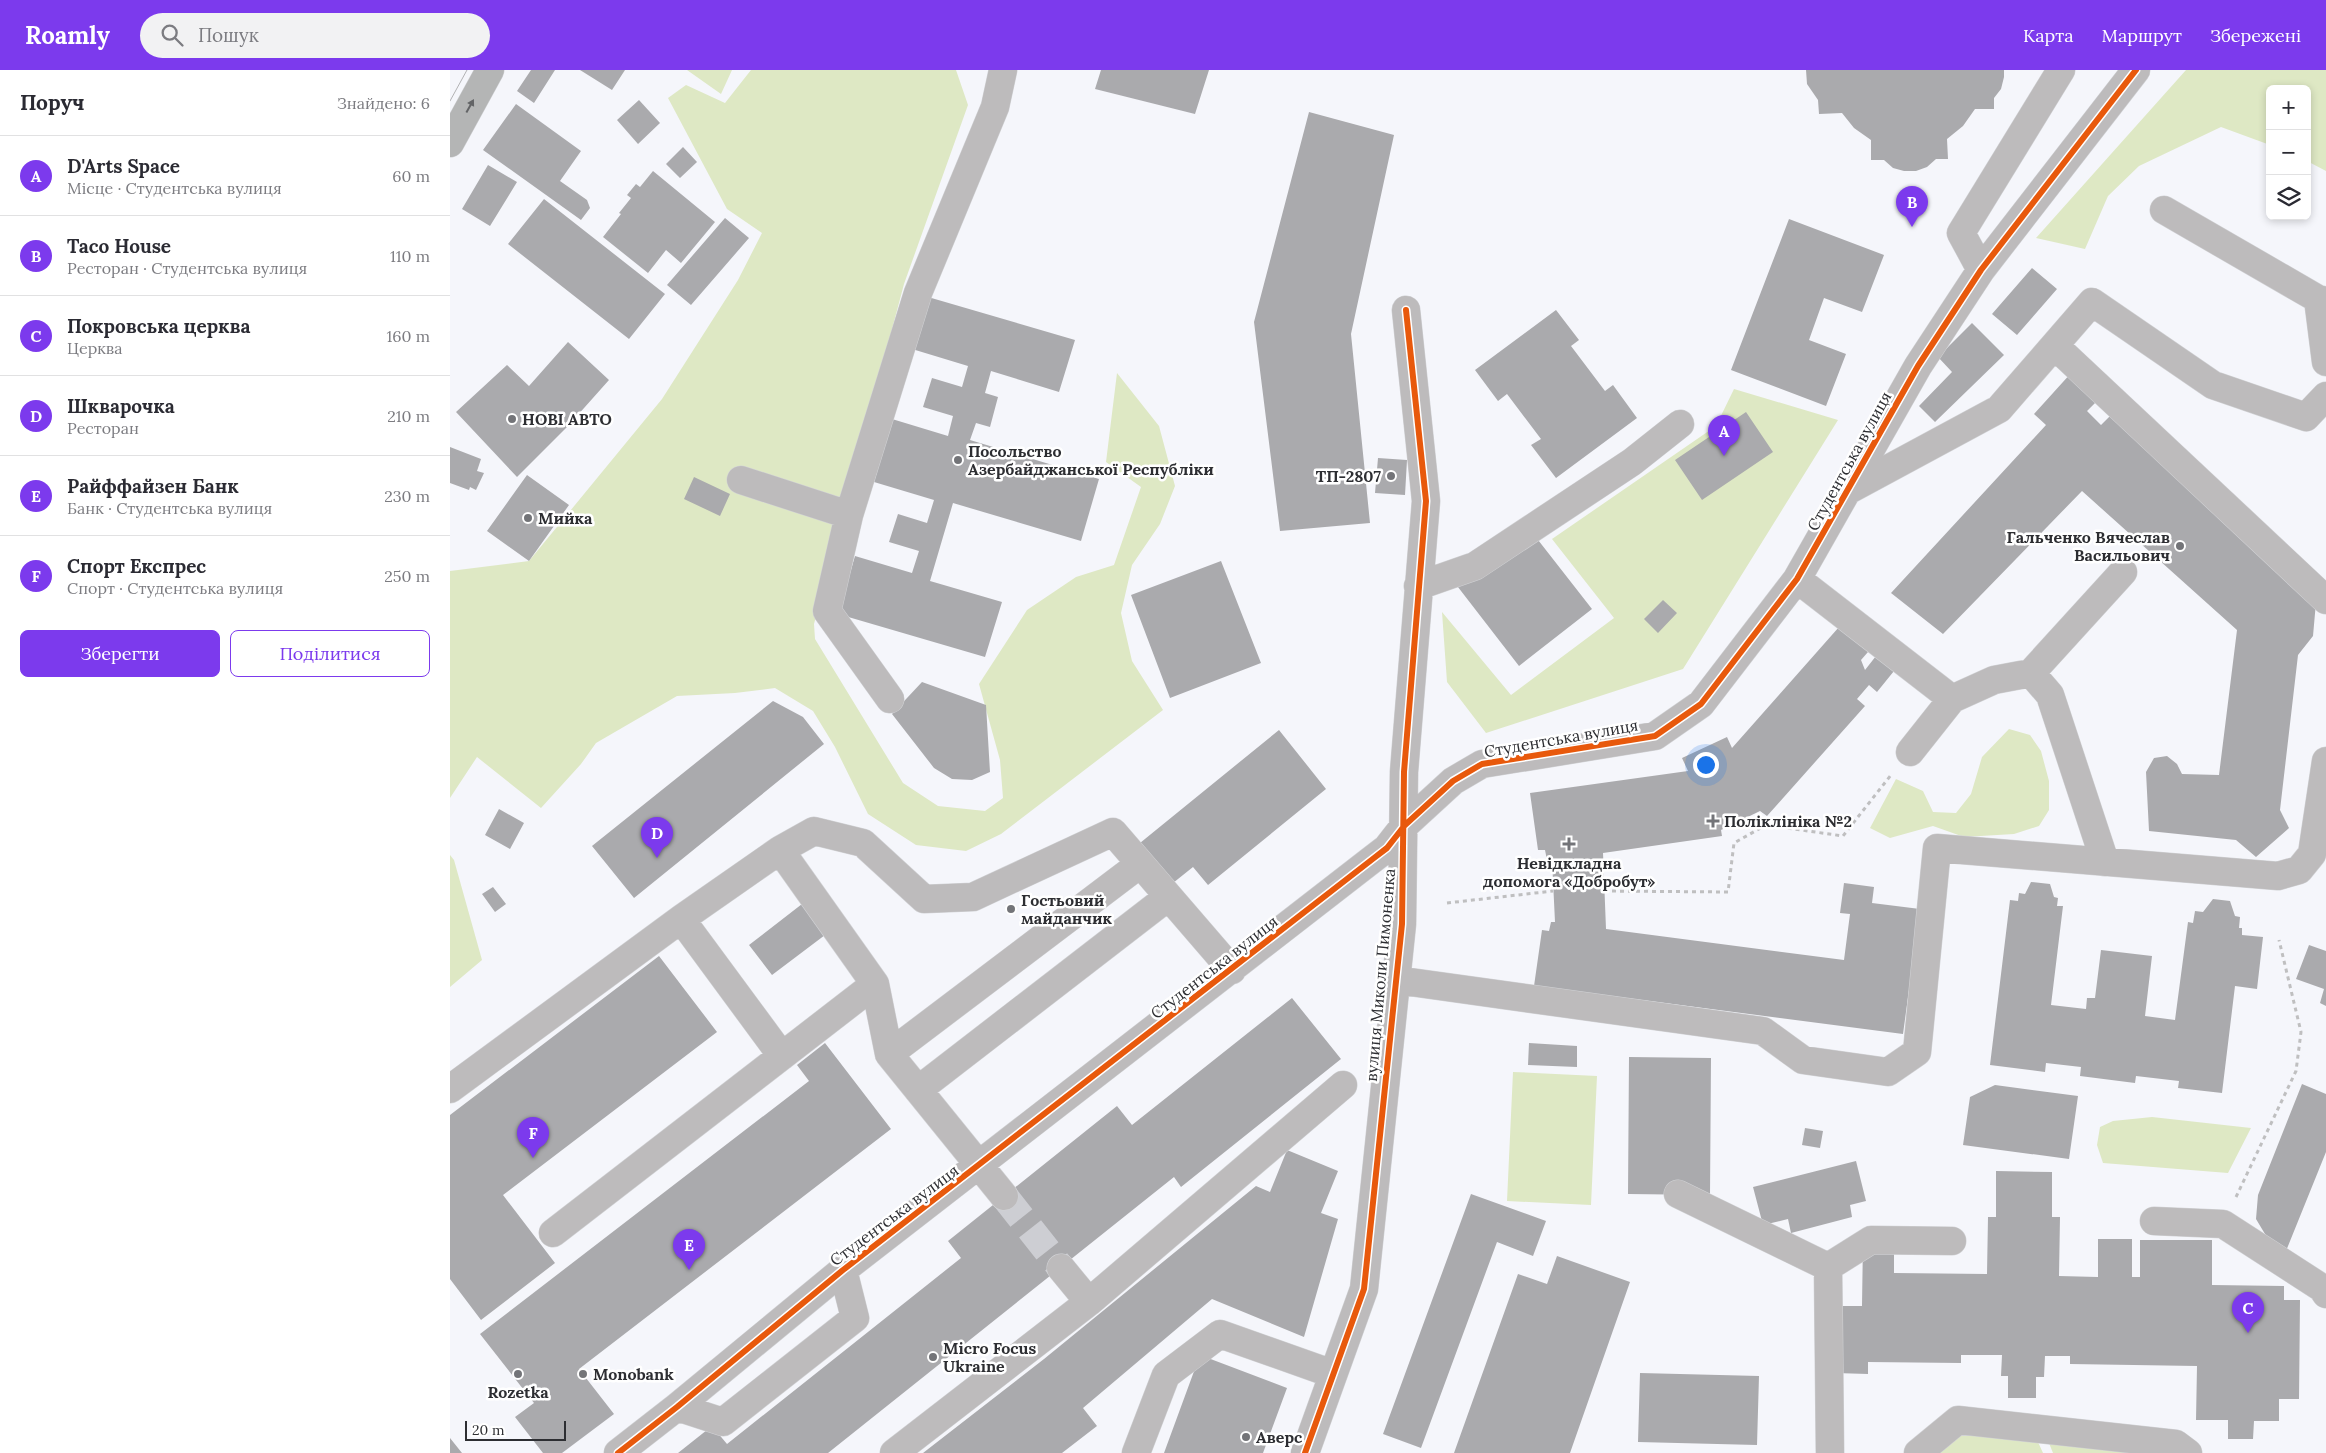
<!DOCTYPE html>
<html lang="uk">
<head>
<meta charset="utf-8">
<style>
	body { margin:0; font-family:Lora,serif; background:#f2f2f3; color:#2b2b33 }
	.controls { position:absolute; right:15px; top:15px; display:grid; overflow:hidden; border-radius:8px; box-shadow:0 2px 8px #0003 }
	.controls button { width:45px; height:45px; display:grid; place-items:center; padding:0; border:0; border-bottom:1px solid #e1e1e2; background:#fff; color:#2b2b33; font:25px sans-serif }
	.scale { position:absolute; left:15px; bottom:12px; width:101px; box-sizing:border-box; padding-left:5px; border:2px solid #2d2e32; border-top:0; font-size:14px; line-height:18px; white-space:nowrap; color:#2d2e32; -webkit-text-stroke:4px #fff; paint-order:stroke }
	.you { position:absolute; left:1255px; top:694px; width:18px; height:18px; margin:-12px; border:4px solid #fff; border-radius:50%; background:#1a73e8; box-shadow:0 0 0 8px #1a73e833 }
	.badge { display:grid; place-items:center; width:32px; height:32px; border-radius:50%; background:#7c3aed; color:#fff; font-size:16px; font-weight:700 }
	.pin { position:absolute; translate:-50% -41px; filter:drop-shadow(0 1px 2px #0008) }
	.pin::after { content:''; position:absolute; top:26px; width:18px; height:15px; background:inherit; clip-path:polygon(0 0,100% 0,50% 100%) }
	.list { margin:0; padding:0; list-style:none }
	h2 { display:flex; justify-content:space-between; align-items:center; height:65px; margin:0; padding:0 20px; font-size:21px }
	h2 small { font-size:16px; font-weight:400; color:#7c7c81 }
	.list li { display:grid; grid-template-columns:32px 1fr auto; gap:15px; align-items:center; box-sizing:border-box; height:80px; padding:0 20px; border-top:1px solid #e1e1e2 }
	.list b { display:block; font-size:19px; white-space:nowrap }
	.list p { margin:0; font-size:16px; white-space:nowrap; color:#7c7c81 }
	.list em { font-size:16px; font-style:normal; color:#7c7c81 }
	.actions { display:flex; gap:10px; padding:15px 20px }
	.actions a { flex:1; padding:11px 0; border:1px solid #7c3aed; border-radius:8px; text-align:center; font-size:18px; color:#7c3aed }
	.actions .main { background:#7c3aed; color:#fff }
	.icon { flex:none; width:28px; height:28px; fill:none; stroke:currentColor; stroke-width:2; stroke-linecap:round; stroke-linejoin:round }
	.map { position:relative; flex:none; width:1876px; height:1383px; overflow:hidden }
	header { display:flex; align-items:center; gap:30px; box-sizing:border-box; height:70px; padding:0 25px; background:#7c3aed; color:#fff }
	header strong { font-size:24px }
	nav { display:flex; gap:28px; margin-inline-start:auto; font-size:18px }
	.search { width:350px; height:45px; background:#f2f2f3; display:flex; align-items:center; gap:12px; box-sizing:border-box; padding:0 18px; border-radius:28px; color:#7c7c81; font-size:19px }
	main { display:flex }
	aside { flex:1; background:#fff }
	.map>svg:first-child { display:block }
</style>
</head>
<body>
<header>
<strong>Roamly</strong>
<div class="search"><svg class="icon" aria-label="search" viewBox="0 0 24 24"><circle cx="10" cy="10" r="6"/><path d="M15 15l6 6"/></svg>Пошук</div>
<nav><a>Карта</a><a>Маршрут</a><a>Збережені</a></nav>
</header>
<main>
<aside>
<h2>Поруч<small>Знайдено: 6</small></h2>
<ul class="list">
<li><span class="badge">A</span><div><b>D'Arts Space</b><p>Місце · Студентська вулиця</p></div><em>60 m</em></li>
<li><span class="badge">B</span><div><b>Taco House</b><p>Ресторан · Студентська вулиця</p></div><em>110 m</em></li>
<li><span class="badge">C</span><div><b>Покровська церква</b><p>Церква</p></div><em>160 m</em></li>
<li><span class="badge">D</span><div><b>Шкварочка</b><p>Ресторан</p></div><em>210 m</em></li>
<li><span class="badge">E</span><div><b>Райффайзен Банк</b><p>Банк · Студентська вулиця</p></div><em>230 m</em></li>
<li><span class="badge">F</span><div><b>Спорт Експрес</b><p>Спорт · Студентська вулиця</p></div><em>250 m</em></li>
</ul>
<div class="actions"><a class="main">Зберегти</a><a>Поділитися</a></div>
</aside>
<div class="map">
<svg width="1876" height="1383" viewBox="0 0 1876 1383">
	<rect width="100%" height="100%" fill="#f5f6fb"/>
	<path fill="#dee8c4" d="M237,0h45l-11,24z
		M301,0h205l12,35 -64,179 -90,340 1,15 88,144 35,23 47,5 18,-13 -3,-38 -21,-76 48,-74 49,-33 38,-12 27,-78 -35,-25 11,-89 42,53 16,60 -15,38 -28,41 -11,48 11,48 31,49 -162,124 -35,17 -50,-6 -48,-31 -33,-67 -22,-36 -38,-23 -40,5 -58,3 -81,47 -15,21 -40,44 -64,-51 -27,41v-227l79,-10 133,-162 76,-119 24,-47 -35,-24 -59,-111 18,-13 39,18z
		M1736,0h140v101l-19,-10v-72h-37v56l-49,-18 -82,39 -31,30 -23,53 -49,-11z
		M1284,319l104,31 -155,249 -197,64 -39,-51 -5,-70 69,83 103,-77 -62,-79 164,-113z
		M1559,659l21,6 11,16 8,30v29l-10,16 -25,8 -50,3 -31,-11 -43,12 -20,-10 26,-49 27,12 10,21 23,1 15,-19 11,-37z
		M0,785l4,5 28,100 -32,27z
		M1063,1002l84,4 -6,129 -84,-4z
		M1702,1047l99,11 -23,45 -125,-10 -6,-18 3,-18 13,-6z
		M1504,1363l84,9 5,11h-109z
		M1599,1373l85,10h-81z"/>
	<path fill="#aaaaad" d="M81,0h24l-21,33 -17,-12z
		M130,0h45l-13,20z
		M651,0h108l-14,44 -100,-25z
		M1356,0h198v7l-3,12 -7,9v11h-19l-12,17 -16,13 1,20h-12l-9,8 -11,4h-12l-11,-3 -9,-8h-13v-20l-17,-12 -12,-15 -23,1 -1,-14 -11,-16z
		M189,30l21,23 -22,21 -21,-24z
		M66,34l65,47 -21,30 27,19 3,8 -9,12 -98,-70z
		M859,42l85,23 -43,199 19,189 -90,8 -26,-209z
		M233,77l14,15 -17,16 -14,-14z
		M38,95l29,17 -27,44 -28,-17z
		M203,101l62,51 -34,41 -15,-13 -18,23 -45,-36 18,-23 -2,-1 12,-15 -4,-3 9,-11 4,3z
		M94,129l121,95 -36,45 -121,-95z
		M275,148l24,20 -58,67 -24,-20z
		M1339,149l95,36 -22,57 -38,-14 -15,42 37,14 -20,52 -95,-36z
		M1582,198l25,21 -40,46 -25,-21z
		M478,227l147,43 -16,52 -68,-21 -6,22 13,4 -8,30 -14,-4 -6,17 129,39 -18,62 -128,-38 -23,78 72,21 -17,55 -147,-43 17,-58 57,17 7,-22 -30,-9 9,-28 29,9 7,-23 -60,-18 18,-63 56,17 5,-20 -30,-9 9,-29 30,9 6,-21 -56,-17z
		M1106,240l23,30 -8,6 34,45 8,-6 24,33 -81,60 -25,-33 10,-6 -34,-45 -9,7 -23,-31z
		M1522,253l32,32 -69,67 -16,-16 33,-34 -14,-15z
		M118,272l41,38 -41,46 -51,51 -61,-65 51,-47 22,21z
		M1622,302l28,26 -13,13 14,14 10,-10 205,187 -3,34 -15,19 -18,155 9,18 -33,29 -20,-17 -87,-9 -3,-59 8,-14 13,-2 10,8 5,10 37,1 18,-145 -155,-139 -139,143 -52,-41 155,-168 -12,-11z
		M1296,342l27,40 -71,48 -27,-40z
		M0,377l31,12 -4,12 7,2 -8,17 -6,-3 -1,3 -19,-7z
		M928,388l29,2 -2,35 -30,-2z
		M77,405l42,30 -40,56 -42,-30z
		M244,407l36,17 -10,22 -36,-17z
		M1074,452l68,87 -73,57 -68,-88z
		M771,491l40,102 -91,35 -39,-103z
		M1213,530l14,13 -19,20 -14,-14z
		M1389,557l29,25 -7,8 4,10 11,-14 18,15 -17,21 -8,-7 -12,14 8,7 -98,110 -7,-5 -39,19 1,6 -119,17 3,76 238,31 6,-46 -10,-1 4,-30 30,4 -2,16 48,6 -17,125 -369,-48 8,-56 7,1 2,-9h4l-3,-62h-5l-2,-10h-7l-8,-57 158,-22 -6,-13 45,-21 5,11z
		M472,612l64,23 4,67 -18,8 -20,-1 -18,-11 -42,-54z
		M323,631l30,16 21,27 -190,154 -42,-52z
		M829,660l47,59 -118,96 -15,-18 -20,16 -33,-40z
		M49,739l25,14 -14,26 -25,-14z
		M1581,812l19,2 4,13 4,1 -1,8h6l-12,99 35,4 1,-11h8l6,-48 51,6 -7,60 30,4 13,-98 5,1 2,-12 8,1 10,-13 17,2 5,15 5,1 -1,11h3v7l21,2 -6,52 -22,-3 -13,107 -44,-5 1,-7 -43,-5 -1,7 -55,-7 1,-9 -35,-4 -1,9 -55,-7 20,-165 8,1 1,-8 6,1z
		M43,817l13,17 -11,8 -13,-18z
		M352,834l23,31 -53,40 -23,-30z
		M1859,875l17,6v55l-6,-3 4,-14 -28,-10z
		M209,886l58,76 -214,163 52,68 -74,57 -31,-41v-164z
		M842,928l49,61 -160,128 -7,-10 -346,276h-150l34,-27 15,18 234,-186 -13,-17 169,-135 15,19z
		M375,973l66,86 -312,240 35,45 -52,39h-19l-28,-36 19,-14 -54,-69 329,-253 -12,-16z
		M1079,973l48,3v21l-49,-2z
		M1179,987l82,1 -1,137 -82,-1z
		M1852,1014l24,10v58l-40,99 -18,-12 -12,-20 2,-24z
		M1545,1015l83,11 -9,63 -106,-14 7,-48z
		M1355,1058l18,3 -3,17 -18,-3z
		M837,1080l51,21 -17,42 17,6 -34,118 -92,-38 -129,109 14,18 -35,27h-139l121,-94 212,-173 14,6z
		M1406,1091l10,40 -16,4 2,12 -61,16 -3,-14 -25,6 -10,-38z
		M1546,1101l56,1v45h8l-1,59 39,1v-38h34v38h8v-37h72v45l72,1v14h16l-1,99h-20v22h-25l-1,18h-25v-19h-32l1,-54 -127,-2v-8h-25l-1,21h-8v21h-28v-22h-7l1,-21h-41v8l-93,-1v12l-33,-1 1,-67h26l1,-65h31v32l93,1 1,-57h8z
		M1021,1124l75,27 -13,35 -36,-14 -76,206 -38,-14z
		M1107,1186l73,26 -60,171h-116l64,-179 29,10z
		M750,1285l87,33 -24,65h-99z
		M1190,1303l119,3 -2,69 -119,-3z
		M0,1368l12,15h-12z"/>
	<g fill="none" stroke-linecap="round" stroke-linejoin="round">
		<path stroke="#cdced3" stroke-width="28" stroke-dasharray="28 14" stroke-linecap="butt" d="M554,1126l57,72"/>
		<g stroke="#d2d3d6" stroke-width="29">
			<path id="minor" d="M1714,140l154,89 8,2
				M1531,200l-20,-37 100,-163
				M1868,229l8,63
				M1605,276l271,254
				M291,410l108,35
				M1397,421l152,-82 93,-107 121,83 93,32 20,-21
				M1347,509l155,120
				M968,516l57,-20 157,-104 48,-38
				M1581,603l92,-101
				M440,629l-63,-88 22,-96 69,-222 77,-186 8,-37
				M1460,682l42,-53 42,-19 37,-7 19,22 55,167
				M330,780l34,-19 49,12 61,56 49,-2 140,-65 119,138
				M946,910l367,51 40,29 85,12 29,-20 20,-204 341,28 21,-6 13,-16 14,-93
				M439,984l251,-190
				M332,986l-101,-137 99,-69 95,134 14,70 115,142
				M0,1019l231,-170
				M468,1020l250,-193
				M1228,1124l150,73
				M1704,1151l69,3 99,64 4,6
				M103,1163l322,-249
				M611,1198l28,34
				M227,1337l46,15 132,-104 -12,-48
				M168,1383l59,-46 166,-137 531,-412 13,-10 18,-23 48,-44 29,-17 173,-28 46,-32 96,-125 121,-213 63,-96 155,-200
				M444,1383l195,-151 254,-217
				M686,1383l30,-78 54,-41 113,40
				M855,1383l59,-164 38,-365 2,-152 22,-271 -20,-191
				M1380,1383l-2,-186 43,-27 81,1
				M1468,1383l40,-33 218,24 12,9"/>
		</g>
		<g stroke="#d2d3d6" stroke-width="29">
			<path id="major" d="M0,73l40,-73"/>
		</g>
		<path stroke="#bfbfc0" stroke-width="3" stroke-dasharray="4 4" stroke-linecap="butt" d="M1154,821l124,1 6,-49 32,-18 77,11 48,-61
			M997,833l106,-12
			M1786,1127l60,-126 5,-39 -22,-92"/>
		<use href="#minor" stroke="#bdbbbc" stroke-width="28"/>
		<use href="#major" stroke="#b4b5b5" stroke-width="28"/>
		<path stroke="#b2b2b4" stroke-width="1" d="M0,31l17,-31"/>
		<g stroke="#fff" stroke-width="9">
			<path id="cycleway" d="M168,1383l59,-46 166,-137 531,-412 13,-10 18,-23 48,-44 29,-17 173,-28 46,-32 96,-125 121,-213 63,-96 155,-200
				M855,1383l59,-164 38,-365 2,-152 22,-271 -20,-191"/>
		</g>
		<use href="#cycleway" stroke="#e8590c" stroke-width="6"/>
	</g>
	<defs><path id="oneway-solid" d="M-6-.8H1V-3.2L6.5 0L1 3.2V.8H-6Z" transform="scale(1.25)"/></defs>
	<use fill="#636466" href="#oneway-solid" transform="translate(20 36) rotate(-61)"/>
	<g fill="#737478" stroke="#fff" stroke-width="2">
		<circle cx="62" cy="349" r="5"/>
		<circle cx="508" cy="390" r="5"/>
		<circle cx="941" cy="406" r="5"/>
		<circle cx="78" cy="448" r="5"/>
		<circle cx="1730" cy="476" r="5"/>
		<path d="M1260.5 743.5h5v5h5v5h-5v5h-5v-5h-5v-5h5z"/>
		<path d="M1116.5 766.5h5v5h5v5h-5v5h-5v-5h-5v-5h5z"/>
		<circle cx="561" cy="839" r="5"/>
		<circle cx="483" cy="1287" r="5"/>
		<circle cx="68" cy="1304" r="5"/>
		<circle cx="133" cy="1304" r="5"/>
		<circle cx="796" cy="1367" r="5"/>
	</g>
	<g text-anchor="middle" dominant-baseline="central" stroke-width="5" stroke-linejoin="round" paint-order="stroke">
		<g font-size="16" font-weight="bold" fill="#2d2e32" stroke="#fff" text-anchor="start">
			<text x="72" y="349">HОBI ABTO</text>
			<text x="518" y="381">Посольство<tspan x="518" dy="18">Азербайджанської Республіки</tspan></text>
			<text x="931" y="406" text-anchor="end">ТП-2807</text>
			<text x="88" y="448">Мийка</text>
			<text x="1720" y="467" text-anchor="end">Гальченко Вячеслав<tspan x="1720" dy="18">Васильович</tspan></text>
			<text x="1274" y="751">Поліклініка №2</text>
			<text x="1119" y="793" text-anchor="middle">Невідкладна<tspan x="1119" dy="18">допомога «Добробут»</tspan></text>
			<text x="571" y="830">Гостьовий<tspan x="571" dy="18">майданчик</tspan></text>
			<text x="493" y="1278">Micro Focus<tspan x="493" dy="18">Ukraine</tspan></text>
			<text x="143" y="1304">Monobank</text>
			<text x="68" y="1322" text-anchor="middle">Rozetka</text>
			<text x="806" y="1367">Аверс</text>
		</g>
		<g font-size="16" fill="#2d2e32" stroke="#fff">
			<text transform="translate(1399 391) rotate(-61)">Студентська вулиця</text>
			<text transform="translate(1111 668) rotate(-10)">Студентська вулиця</text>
			<text transform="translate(764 897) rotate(-38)">Студентська вулиця</text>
			<text transform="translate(930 905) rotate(-85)">вулиця Миколи Пимоненка</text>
			<text transform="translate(444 1145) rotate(-37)">Студентська вулиця</text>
		</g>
	</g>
</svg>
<div class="controls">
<button>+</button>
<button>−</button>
<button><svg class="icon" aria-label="layers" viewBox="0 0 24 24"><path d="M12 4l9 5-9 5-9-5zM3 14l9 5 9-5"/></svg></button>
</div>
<div class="scale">20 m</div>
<div class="you"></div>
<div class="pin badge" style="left:1274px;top:386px">A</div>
<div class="pin badge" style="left:1462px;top:157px">B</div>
<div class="pin badge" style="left:1798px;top:1263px">C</div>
<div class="pin badge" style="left:207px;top:788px">D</div>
<div class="pin badge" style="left:239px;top:1200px">E</div>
<div class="pin badge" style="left:83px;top:1088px">F</div>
</div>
</main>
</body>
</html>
